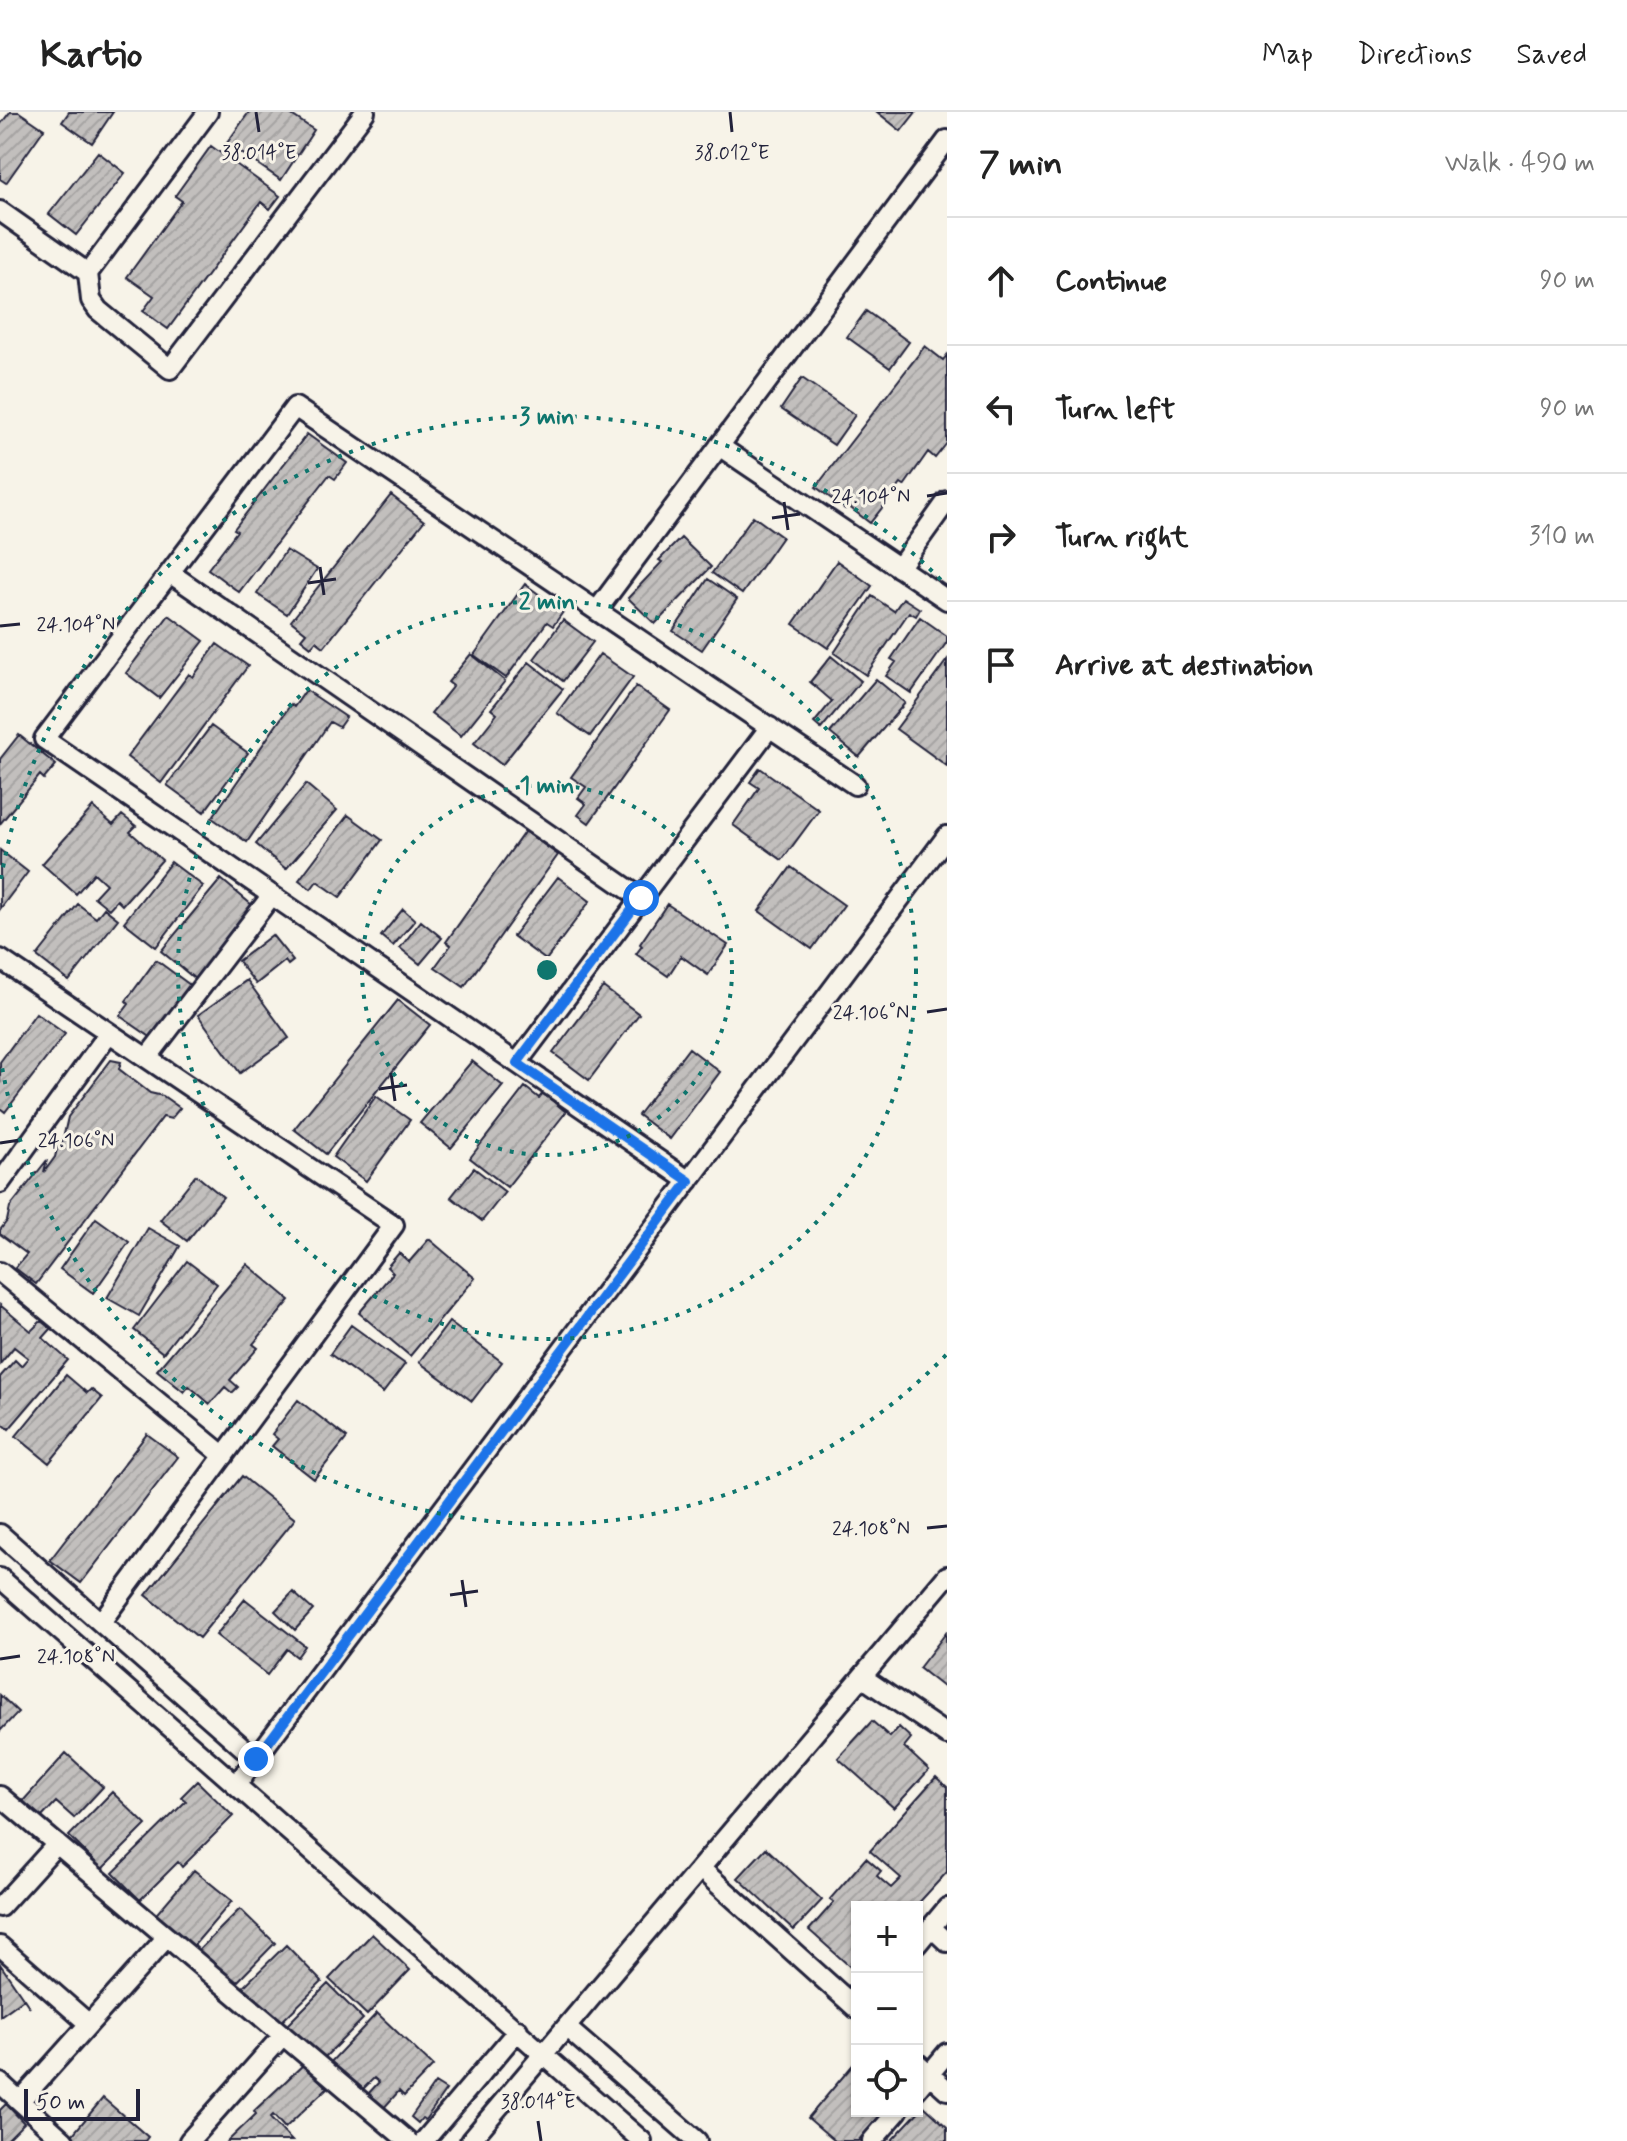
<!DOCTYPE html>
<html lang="en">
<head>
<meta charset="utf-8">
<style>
	body { margin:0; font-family:Mynerve,sans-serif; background:#f6f6f6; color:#222 }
	.controls { position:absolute; right:24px; bottom:24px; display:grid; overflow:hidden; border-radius:0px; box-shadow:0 2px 6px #0004 }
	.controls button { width:72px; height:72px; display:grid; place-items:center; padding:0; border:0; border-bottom:2px solid #e0e0e0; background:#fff; color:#222; font:40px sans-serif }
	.scale { position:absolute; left:24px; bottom:20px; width:116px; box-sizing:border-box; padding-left:8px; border:4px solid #22223b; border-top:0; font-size:22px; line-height:28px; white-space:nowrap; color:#22223b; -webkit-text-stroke:6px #f7f3e8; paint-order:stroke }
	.stop { position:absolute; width:24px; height:24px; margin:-18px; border:6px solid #1a73e8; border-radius:50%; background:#fff }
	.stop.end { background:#1a73e8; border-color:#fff; box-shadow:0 2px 8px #0008 }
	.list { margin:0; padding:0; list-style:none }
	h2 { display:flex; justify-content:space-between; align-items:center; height:104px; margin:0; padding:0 32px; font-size:34px }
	h2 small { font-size:26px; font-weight:400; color:#767676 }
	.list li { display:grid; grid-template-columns:52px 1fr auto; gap:24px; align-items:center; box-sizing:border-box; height:128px; padding:0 32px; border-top:2px solid #e0e0e0 }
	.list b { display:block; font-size:30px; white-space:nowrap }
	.list em { font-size:26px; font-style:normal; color:#767676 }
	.icon { flex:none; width:44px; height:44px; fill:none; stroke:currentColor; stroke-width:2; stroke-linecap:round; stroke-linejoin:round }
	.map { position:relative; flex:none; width:947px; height:2029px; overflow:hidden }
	header { display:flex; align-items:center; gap:48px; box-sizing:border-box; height:112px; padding:0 40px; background:#fff; border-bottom:2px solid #e0e0e0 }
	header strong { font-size:38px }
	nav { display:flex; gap:44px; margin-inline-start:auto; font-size:28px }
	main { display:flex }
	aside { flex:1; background:#fff }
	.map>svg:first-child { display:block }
</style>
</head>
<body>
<header>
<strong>Kartio</strong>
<nav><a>Map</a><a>Directions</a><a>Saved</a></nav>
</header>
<main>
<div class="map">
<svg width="947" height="2029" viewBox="0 0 947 2029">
	<defs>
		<pattern id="building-hatch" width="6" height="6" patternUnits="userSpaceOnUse" patternTransform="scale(2)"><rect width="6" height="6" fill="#c2bfbd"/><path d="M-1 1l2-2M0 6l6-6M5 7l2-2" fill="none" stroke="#a6a4a3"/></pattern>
	</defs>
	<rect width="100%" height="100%" fill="#f7f3e8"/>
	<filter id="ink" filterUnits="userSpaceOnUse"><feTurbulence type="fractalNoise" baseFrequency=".0125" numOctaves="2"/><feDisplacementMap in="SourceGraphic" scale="16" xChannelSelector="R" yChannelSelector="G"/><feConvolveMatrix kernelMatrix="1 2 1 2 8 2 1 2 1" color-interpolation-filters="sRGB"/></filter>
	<g filter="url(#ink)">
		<path fill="url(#building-hatch)" stroke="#22223b" stroke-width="2" d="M10,0h9l25,17 -38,54 -6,-4v-54z
			M69,0h44l-21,31 -30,-21z
			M249,0h38l27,18 -33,50 -54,-37z
			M877,0h39l-15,19z
			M211,34l69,50 -10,13 -9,-7 -93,127 -25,-18 11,-15 -27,-19 55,-76 -7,-5z
			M98,40l27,21 -49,62 -27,-21z
			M866,199l43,31 -19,26 -43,-31z
			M925,234l18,14 4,-5v88l-12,15 -7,-6 -24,34 -3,-2 -31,39 -22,-17 -3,3 -29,-22z
			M802,266l53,37 -21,30 -53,-36z
			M307,322l40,29 -12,16 -6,-4 -90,117 -31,-23 29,-38 -3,-2z
			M391,383l33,26 -100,126 -8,-6 -5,6 -10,-8 5,-6 -15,-12z
			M753,404l29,21 -40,57 -30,-21z
			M681,426l30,29 -56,57 -27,-26 34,-36 -3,-2z
			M286,438l31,19 -30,45 -30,-20z
			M837,449l35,25 -44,62 -35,-24z
			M708,467l29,20 -35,51 -29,-19z
			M525,472l38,28 -10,14 -6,-4 -41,56 -32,-23z
			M872,484l22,15 9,-13 17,11 -4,7 -7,-4 -43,63 -32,-22z
			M169,503l35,26 -45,57 -33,-25z
			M920,505l27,19v6l-36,51 -25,-17 10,-14 -5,-3z
			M563,508l30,22 -30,39 -29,-22z
			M217,532l31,22 -87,117 -34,-26 62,-83 4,3z
			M471,542l34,27 -44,55 -30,-23 22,-27 -5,-4z
			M600,542l33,23 -43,59 -33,-23z
			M831,544l30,25 -40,48 -7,-6 18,-22 -22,-19z
			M947,548v106l-51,-37z
			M529,550l34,27 -61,76 -28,-22 23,-29 -6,-5z
			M876,567l29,24 -46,54 -29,-24z
			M636,574l34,24 -81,113 -11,-8 8,-11 -8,-6 8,-11 -15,-10z
			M306,578l40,27 -7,10 -9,-5 -83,120 -35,-24 79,-114 3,3z
			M211,614l37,27 -44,59 -37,-27z
			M19,623l37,30 -12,14 -4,-4 -40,49v-65z
			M760,656l59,42 -37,50 -49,-35 26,-37 -9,-6z
			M306,672l31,26 -51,59 -30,-25z
			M93,695l20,18 9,-10 14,11 -6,6 32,28 -40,45 -5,-5 -8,9 -15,-12 12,-13 -12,-11 -18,21 -34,-30z
			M348,703l34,25 -42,57 -23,-16 -6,8 -12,-9z
			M525,719l33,24 -94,132 -29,-20 16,-22 -5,-3z
			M0,738l28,22 -28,37z
			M171,750l32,24 -47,61 -32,-25z
			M791,755l53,38 -32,44 -53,-38z
			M558,765l32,24 -44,59 -33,-24z
			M221,767l38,32 -16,11 -48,57 -34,-28z
			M78,792l18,14 8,-10 14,11 -49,62 -32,-25z
			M667,792l61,41 -20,30 -27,-19 -13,20 -32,-22 6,-8 -2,-2z
			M403,797l12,11 -22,26 -12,-10z
			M421,809l21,17 -22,26 -20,-16z
			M272,823l21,26 -5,4 -3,-4 -29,23 -18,-23z
			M156,848l34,25 -38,53 -32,-22 9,-12 -3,-3z
			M247,868l42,58 -49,35 -42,-58z
			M603,875l36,27 -50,66 -36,-27z
			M398,888l32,25 -104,129 -32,-25z
			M36,901l29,21 -60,78 -5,-4v-46z
			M689,936l31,24 -50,67 -32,-24z
			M111,948l10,2 -2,7 31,24 13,3 17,12 -9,11 -8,-2 -127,167 -21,-16 12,-14 -27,-20v-4l7,-9 3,-14 37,-47 -3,12 11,-15 2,-8 5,-6 6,-26z
			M472,949l31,25 -52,62 -31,-25z
			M525,975l14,11 4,-5 23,19 -59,75 -37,-29z
			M376,984l34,24 -44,61 -33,-24z
			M474,1056l31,24 -23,29 -31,-24z
			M196,1063l27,22 -36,44 -27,-21z
			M96,1106l33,24 -36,51 -33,-24z
			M148,1116l32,18 -41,70 -32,-18z
			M429,1127l46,39 -65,78 -51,-43 34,-40 -6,-6 12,-14 10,9z
			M187,1149l30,23 -54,69 -29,-23z
			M247,1152l43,36 -37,44 5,4 -28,32 8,7 -6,6 -7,-6 -15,17 -21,-18 -5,6 -27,-22z
			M0,1193l31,26 10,-10 10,8 -8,9 25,22 -59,69 -9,-7v-45l15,-17 6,6 7,-8 -14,-11 -14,17z
			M449,1210l53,40 -30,39 -53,-39z
			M351,1213l54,39 -22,29 -53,-39z
			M66,1263l21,18 4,-4 11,9 -53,65 -33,-27z
			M298,1288l49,38 -33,41 -42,-33 6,-7 -6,-5z
			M147,1322l31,23 -97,126 -31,-23z
			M242,1364l53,43 -96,119 -53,-43z
			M293,1480l20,18 -18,20 -20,-19z
			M245,1487l60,47 -8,11 -10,-8 -20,26 -51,-40z
			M946,1521l1,50 -4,4 -24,-19z
			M0,1583l18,17 -18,19z
			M872,1609l18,16 9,-10 12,11 -7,9 25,23 -35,38 -56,-50z
			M66,1641l37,34 -29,31 -18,-16 -15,16 -18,-17z
			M936,1665l11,10v85l-32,35h-58l-1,65 -47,-42 25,-28 -4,-3 36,-41 15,13 -4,5 14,12 10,-10 -31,-27z
			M197,1669l36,35 -51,51 -4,-5 -38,38 -27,-27 73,-72 -5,-4z
			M112,1680l34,33 -44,44 -33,-33z
			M766,1736l56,52 -28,30 -56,-52z
			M194,1758l38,31 -42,49 -38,-31z
			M240,1797l35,34 -42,43 -37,-33z
			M372,1822l38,36 -43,45 -38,-36z
			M286,1833l36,37 -47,46 -36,-37z
			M0,1852l30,44 -6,-9 -24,17z
			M328,1872l35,35 -45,45 -35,-35z
			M377,1901l56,53 -29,30 -5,-5 -17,19 -15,-15 12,-13 -5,-4 -17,17 -30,-29z
			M857,1948v51h27l-26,30h-23l-27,-23z
			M304,1952l23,24 -42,40 -12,-13 -3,3 22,23h-64l28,-27 -2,-3z
			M435,1971l11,7 -21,30 -3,-2 -4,5 -7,-6z
			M103,1986l45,39 -3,4 -77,-1z
			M6,1992l18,19 -18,18h-6v-31z
			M924,1994l23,21v14h-56z"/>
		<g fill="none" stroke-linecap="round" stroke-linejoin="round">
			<g stroke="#22223b" stroke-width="24">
				<path id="minor" d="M0,99l88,62 120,-161
					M88,161l3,27 7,10 72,59 195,-257
					M719,334l228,154
					M899,456l48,-67
					M170,461l471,325
					M598,497l349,-469
					M0,847l394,266 -293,397
					M147,946l125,-163
					M517,951l253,-336
					M689,1069l-645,-442 251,-332 560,378
					M0,1071l109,-150
					M0,1160l224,184
					M0,1422l256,225
					M0,1466l642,563
					M862,1565l85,58
					M236,1673l711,-949
					M0,1684l408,345
					M701,1757l156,140
					M0,1795l57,-63
					M931,1815l16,15
					M917,1832l30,-36
					M0,1834l89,78
					M567,1916l130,113
					M917,1951l30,27
					M0,1971l64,58
					M917,1977l30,-36
					M20,1989l147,-164
					M189,2029l94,-106
					M424,2029l94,-111
					M470,2029l477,-565
					M872,2029l26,-30"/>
			</g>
			<use href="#minor" stroke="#f7f3e8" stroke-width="18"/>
		</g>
	</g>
	<g fill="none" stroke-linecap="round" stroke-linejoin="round" filter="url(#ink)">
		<path stroke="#1a73e8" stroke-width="10" d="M256,1647l433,-578 -172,-118 124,-165"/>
	</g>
	<path fill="none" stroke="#22223b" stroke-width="3" d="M256,0l3,20M730,0l2,20M927,384l20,-3M784,390l4,28M772,406l28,-4M320,455l4,28M308,471l28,-4M0,514l20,-2M927,900l20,-3M391,961l4,28M379,977l28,-4M0,1031l20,-3M927,1416l20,-2M462,1468l4,27M450,1483l28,-4M0,1547l20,-3M538,2009l3,20"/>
	<g fill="none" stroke="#0f766e" stroke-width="4" stroke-dasharray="4 8">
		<circle cx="547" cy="858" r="185"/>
		<circle cx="547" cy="858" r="369"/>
		<path d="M946 1243A554 554 0 0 1 1 949M1 767A554 554 0 0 1 946 473"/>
	</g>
	<g font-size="20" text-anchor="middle" fill="#22223b" stroke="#f7f3e8" stroke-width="6" stroke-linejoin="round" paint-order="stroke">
		<text x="259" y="47">38.014°E</text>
		<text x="732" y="47">38.012°E</text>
		<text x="871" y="391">24.104°N</text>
		<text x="76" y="519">24.104°N</text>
		<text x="871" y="907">24.106°N</text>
		<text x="76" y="1035">24.106°N</text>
		<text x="871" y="1423">24.108°N</text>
		<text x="76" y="1551">24.108°N</text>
		<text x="538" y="1996">38.014°E</text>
	</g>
	<circle cx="547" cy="858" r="12" fill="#0f766e" stroke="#f7f3e8" stroke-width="4"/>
	<g font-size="24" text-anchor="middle" font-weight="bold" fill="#0f766e" stroke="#f7f3e8" stroke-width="6" stroke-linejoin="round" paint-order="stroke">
		<text x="547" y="312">3 min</text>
		<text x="547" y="497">2 min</text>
		<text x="547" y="681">1 min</text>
	</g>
</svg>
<div class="controls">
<button>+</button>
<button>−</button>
<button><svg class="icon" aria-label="locate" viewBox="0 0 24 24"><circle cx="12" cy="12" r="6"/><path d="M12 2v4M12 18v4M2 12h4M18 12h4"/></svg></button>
</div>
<div class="scale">50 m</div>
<div class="stop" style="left:641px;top:786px"></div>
<div class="stop end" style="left:256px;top:1647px"></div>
</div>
<aside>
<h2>7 min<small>Walk · 490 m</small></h2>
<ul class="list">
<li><svg class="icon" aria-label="ahead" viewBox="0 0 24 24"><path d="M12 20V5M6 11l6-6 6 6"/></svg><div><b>Continue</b></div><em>90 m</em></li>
<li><svg class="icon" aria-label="left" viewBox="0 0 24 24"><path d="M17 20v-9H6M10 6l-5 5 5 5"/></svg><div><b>Turn left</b></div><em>90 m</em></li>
<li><svg class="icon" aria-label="right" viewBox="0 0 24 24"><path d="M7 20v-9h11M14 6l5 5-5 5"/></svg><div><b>Turn right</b></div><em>310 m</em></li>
<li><svg class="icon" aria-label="arrive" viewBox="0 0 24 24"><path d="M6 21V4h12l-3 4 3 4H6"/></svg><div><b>Arrive at destination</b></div></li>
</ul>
</aside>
</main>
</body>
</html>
